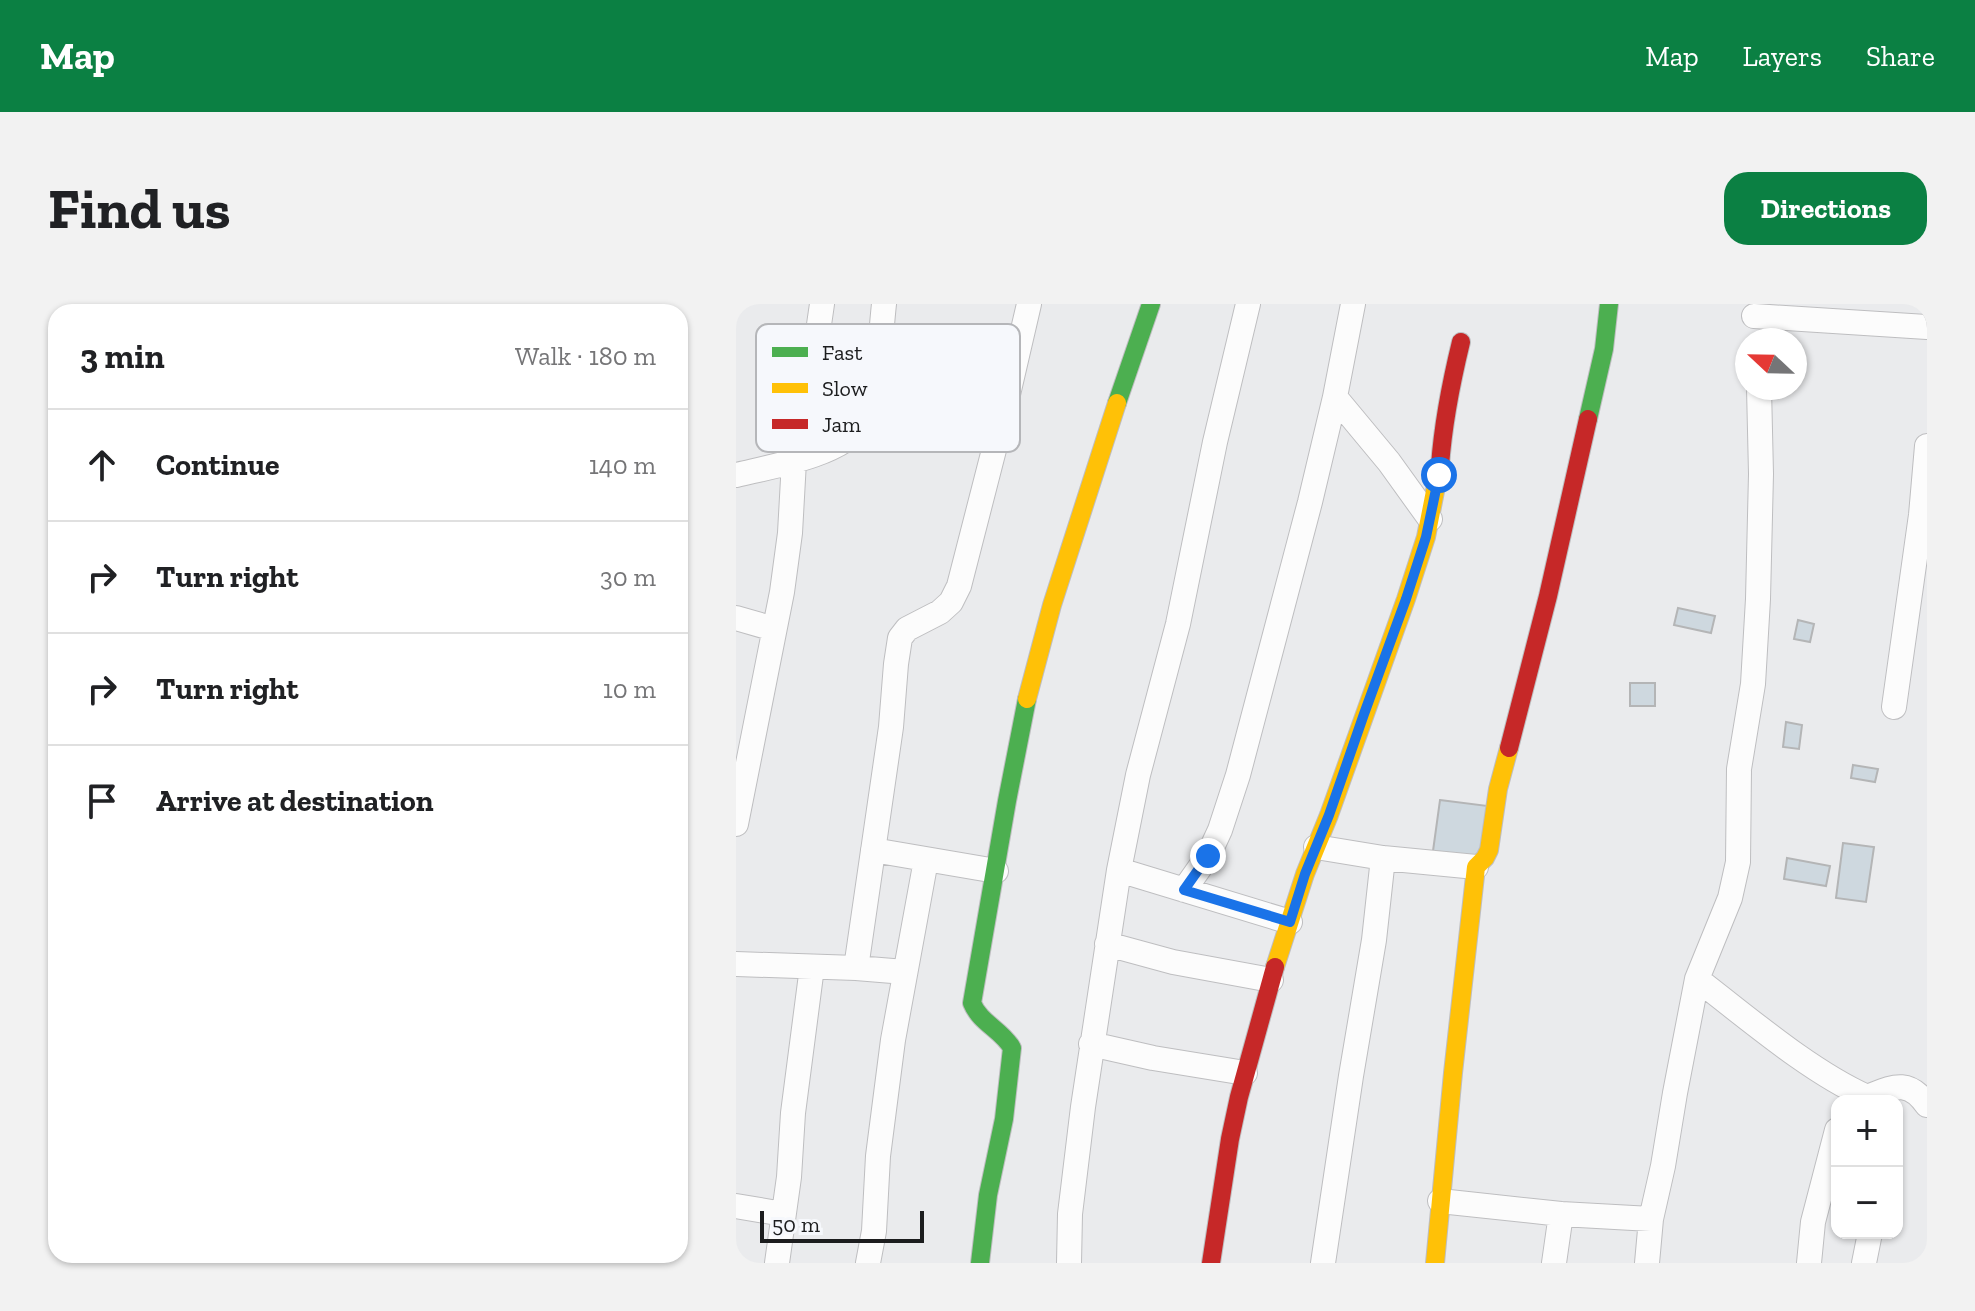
<!DOCTYPE html>
<html lang="en">
<head>
<meta charset="utf-8">
<style>
	body { margin:0; font-family:"Zilla Slab",serif; background:#f2f2f2; color:#202124 }
	.controls { position:absolute; right:24px; bottom:24px; display:grid; overflow:hidden; border-radius:16px; box-shadow:0 2px 6px #0004 }
	.controls button { width:72px; height:72px; display:grid; place-items:center; padding:0; border:0; border-bottom:2px solid #e0e0e0; background:#fff; color:#202124; font:40px sans-serif }
	.compass { position:absolute; left:999px; top:24px; width:72px; height:72px; border-radius:50%; background:#fff; box-shadow:0 2px 6px #0004; rotate:292deg }
	.scale { position:absolute; left:24px; bottom:20px; width:164px; box-sizing:border-box; padding-left:8px; border:4px solid #1c1d1e; border-top:0; font-size:22px; line-height:28px; white-space:nowrap; color:#1c1d1e; -webkit-text-stroke:6px #f6f8fc; paint-order:stroke }
	.stop { position:absolute; width:24px; height:24px; margin:-18px; border:6px solid #1a73e8; border-radius:50%; background:#fff }
	.stop.end { background:#1a73e8; border-color:#fff; box-shadow:0 2px 8px #0008 }
	.list { margin:0; padding:0; list-style:none }
	h2 { display:flex; justify-content:space-between; align-items:center; height:104px; margin:0; padding:0 32px; font-size:34px }
	h2 small { font-size:26px; font-weight:400; color:#757577 }
	.list li { display:grid; grid-template-columns:52px 1fr auto; gap:24px; align-items:center; box-sizing:border-box; height:112px; padding:0 32px; border-top:2px solid #e0e0e0 }
	.list b { display:block; font-size:30px; white-space:nowrap }
	.list em { font-size:26px; font-style:normal; color:#757577 }
	.icon { flex:none; width:44px; height:44px; fill:none; stroke:currentColor; stroke-width:2; stroke-linecap:round; stroke-linejoin:round }
	.map { position:relative; flex:none; width:1191px; height:959px; overflow:hidden; border-radius:24px }
	header { display:flex; align-items:center; gap:48px; box-sizing:border-box; height:112px; padding:0 40px; background:#0b8043; color:#fff }
	header strong { font-size:38px }
	nav { display:flex; gap:44px; margin-inline-start:auto; font-size:28px }
	.intro { display:flex; align-items:center; justify-content:space-between; box-sizing:border-box; height:192px; padding:0 48px }
	h1 { margin:0; font-size:56px }
	.button { padding:20px 36px; border-radius:24px; background:#0b8043; color:#fff; font-size:28px; font-weight:700 }
	main { display:flex; gap:48px; padding:0 48px }
	aside { flex:1; background:#fff; border-radius:24px; box-shadow:0 2px 6px #0004 }
	.map>svg:first-child { display:block }
</style>
</head>
<body>
<header>
<strong>Map</strong>
<nav><a>Map</a><a>Layers</a><a>Share</a></nav>
</header>
<div class="intro"><h1>Find us</h1><a class="button">Directions</a></div>
<main>
<aside>
<h2>3 min<small>Walk · 180 m</small></h2>
<ul class="list">
<li><svg class="icon" aria-label="ahead" viewBox="0 0 24 24"><path d="M12 20V5M6 11l6-6 6 6"/></svg><div><b>Continue</b></div><em>140 m</em></li>
<li><svg class="icon" aria-label="right" viewBox="0 0 24 24"><path d="M7 20v-9h11M14 6l5 5-5 5"/></svg><div><b>Turn right</b></div><em>30 m</em></li>
<li><svg class="icon" aria-label="right" viewBox="0 0 24 24"><path d="M7 20v-9h11M14 6l5 5-5 5"/></svg><div><b>Turn right</b></div><em>10 m</em></li>
<li><svg class="icon" aria-label="arrive" viewBox="0 0 24 24"><path d="M6 21V4h12l-3 4 3 4H6"/></svg><div><b>Arrive at destination</b></div></li>
</ul>
</aside>
<div class="map">
<svg width="1191" height="959" viewBox="0 0 1191 959">
	<rect width="100%" height="100%" fill="#eaebed"/>
	<path fill="#ced8df" stroke="#b4b5b6" stroke-width="2" d="M942,304l37,8 -4,17 -37,-8z
		M1062,316l16,4 -4,18 -16,-3z
		M894,379h25v23h-25z
		M1050,418l16,3 -3,24 -16,-2z
		M1117,461l25,4 -3,13 -24,-4z
		M704,496l48,6 -7,51 -48,-6z
		M1107,539l31,4 -8,55 -30,-4z
		M1051,554l43,8 -4,20 -42,-7z"/>
	<g fill="none" stroke-linecap="round" stroke-linejoin="round">
		<g stroke="#bebec0" stroke-width="26">
			<path id="street" d="M1018,12l173,11
				M599,93l54,65 41,57
				M0,171c33,-8 106,-20 125,-50 18,-29 19,-86 23,-121
				M0,314l38,11
				M1158,403l27,-192 6,-69
				M0,520l46,-232 8,-59 4,-72 20,-102 8,-55
				M580,543l67,11 93,9
				M137,546l123,21
				M383,566l171,52
				M448,586l24,-34 12,-26 18,-55 72,-273 25,-105 18,-93
				M371,640l66,18 98,18
				M0,660l120,4 49,4
				M120,664l35,-241 5,-63 4,-26 7,-9 33,-17 11,-10 8,-16 47,-183 23,-99
				M961,675c51,39 112,92 170,118 26,-10 41,-19 60,8
				M355,740l62,14 92,15
				M704,897l121,13 90,5
				M0,902l47,8
				M41,959l12,-86 4,-64 19,-146
				M132,959l6,-32 4,-75 15,-116 33,-180
				M333,959l1,-49 13,-107 36,-237 19,-95 40,-151 37,-182 33,-138
				M587,959l28,-187 23,-136 9,-82
				M818,959l7,-49
				M911,959l4,-44 12,-53 12,-73 22,-114 33,-81 8,-36 1,-93 14,-85 5,-85 3,-125 -2,-86
				M1073,959l4,-41 24,-92
				M1128,959l6,-30"/>
		</g>
		<g stroke="#bebec0" stroke-width="20">
			<path id="fast" d="M381,99l34,-99
				M852,115l16,-70 5,-45
				M244,959l8,-68 16,-76 8,-71c-10,-18 -32,-25 -40,-45l35,-202 20,-102"/>
		</g>
		<g stroke="#bebec0" stroke-width="20">
			<path id="slow" d="M291,395l25,-94 65,-202
				M539,663l30,-93 24,-59 77,-216 20,-62 14,-71
				M699,959l18,-190 23,-206 9,-9 4,-8 9,-61 11,-41"/>
		</g>
		<g stroke="#bebec0" stroke-width="20">
			<path id="jam" d="M704,162c3,-42 11,-83 21,-124
				M773,444l39,-152 40,-177
				M475,959l19,-124 9,-42 36,-130"/>
		</g>
		<use href="#street" stroke="#fcfcfc" stroke-width="24"/>
		<use href="#fast" stroke="#4caf50" stroke-width="18"/>
		<use href="#slow" stroke="#ffc107" stroke-width="18"/>
		<use href="#jam" stroke="#c62828" stroke-width="18"/>
	</g>
	<g fill="none" stroke-linecap="round" stroke-linejoin="round">
		<path stroke="#1a73e8" stroke-width="10" d="M472,552l-24,34 106,32 15,-48 24,-59 35,-101 42,-115 20,-62 13,-62"/>
	</g>
	<rect x="20" y="20" width="264" height="128" rx="12" fill="#f6f8fc" stroke="#b5b6b9" stroke-width="2"/>
	<rect x="36" y="43" width="36" height="10" fill="#4caf50"/>
	<rect x="36" y="79" width="36" height="10" fill="#ffc107"/>
	<rect x="36" y="115" width="36" height="10" fill="#c62828"/>
	<g font-size="22" fill="#1c1d1e">
		<text x="86" y="56">Fast</text>
		<text x="86" y="92">Slow</text>
		<text x="86" y="128">Jam</text>
	</g>
</svg>
<div class="controls">
<button>+</button>
<button>−</button>
</div>
<svg class="compass" viewBox="-18 -18 36 36"><path d="M0-13l5 13h-10z" fill="#e53935"/><path d="M0 13l5-13h-10z" fill="#757577"/></svg>
<div class="scale">50 m</div>
<div class="stop" style="left:703px;top:171px"></div>
<div class="stop end" style="left:472px;top:552px"></div>
</div>
</main>
</body>
</html>
